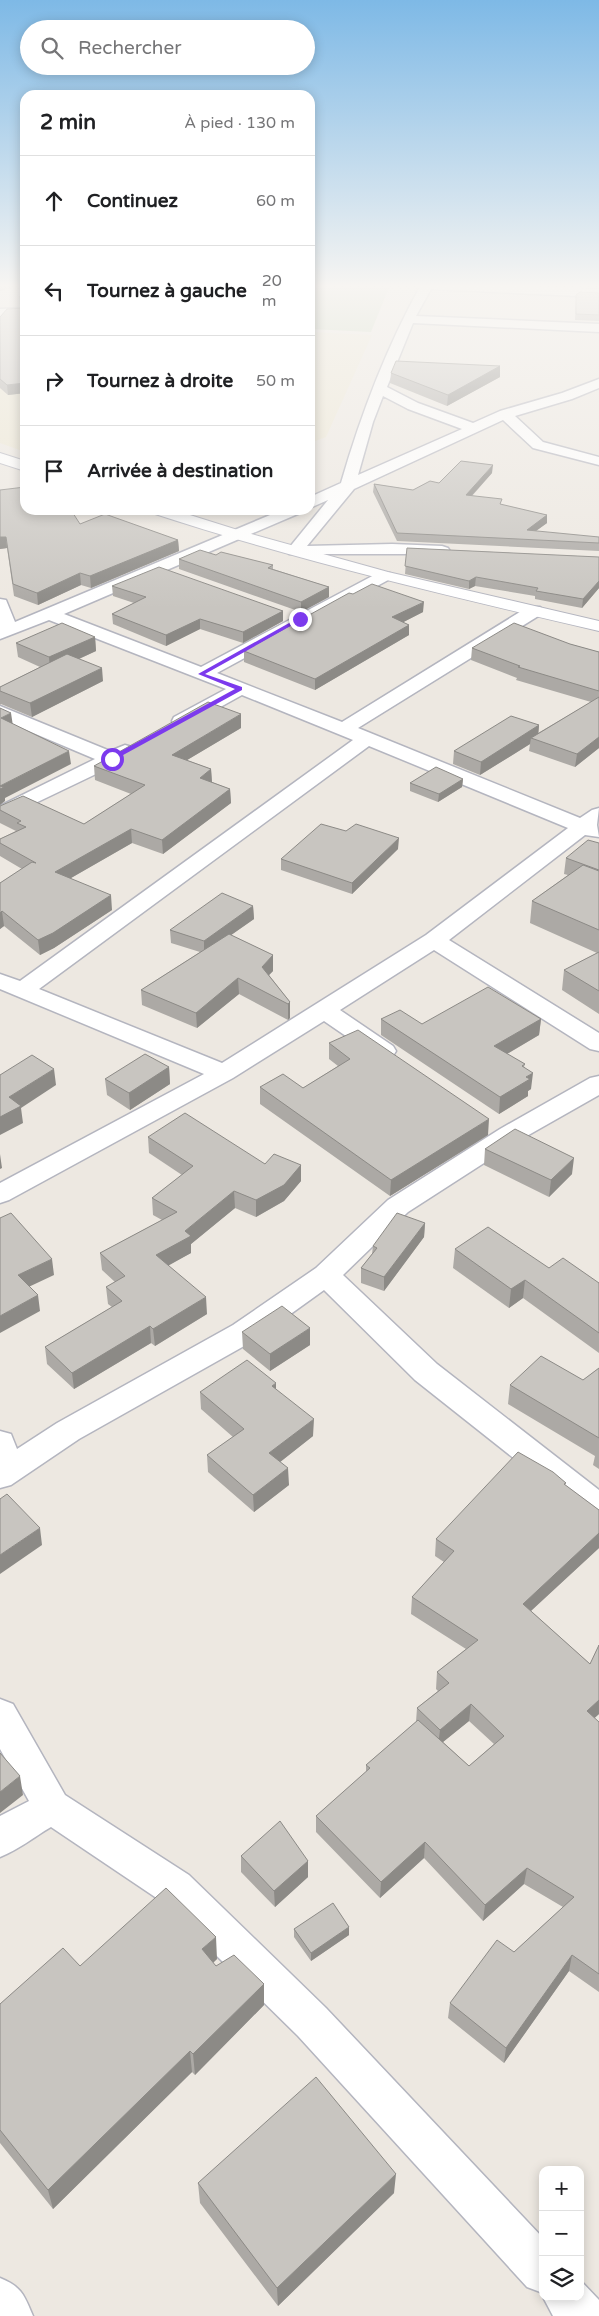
<!DOCTYPE html>
<html lang="fr">
<head>
<meta charset="utf-8">
<style>
	body { margin:0; font-family:"Varela Round",sans-serif; background:#f2f2f2; color:#202124 }
	.controls { position:absolute; right:15px; bottom:15px; display:grid; overflow:hidden; border-radius:10px; box-shadow:0 2px 12px #0003 }
	.controls button { width:45px; height:45px; display:grid; place-items:center; padding:0; border:0; border-bottom:1px solid #e0e0e0; background:#fff; color:#202124; font:25px sans-serif }
	.stop { position:absolute; width:15px; height:15px; margin:-11px; border:4px solid #7c3aed; border-radius:50%; background:#fff }
	.stop.end { background:#7c3aed; border-color:#fff; box-shadow:0 1px 5px #0008 }
	.list { margin:0; padding:0; list-style:none }
	h2 { display:flex; justify-content:space-between; align-items:center; height:65px; margin:0; padding:0 20px; font-size:21px }
	h2 small { font-size:16px; font-weight:400; color:#757577 }
	.list li { display:grid; grid-template-columns:32px 1fr auto; gap:15px; align-items:center; box-sizing:border-box; height:90px; padding:0 20px; border-top:1px solid #e0e0e0 }
	.list b { display:block; font-size:19px; white-space:nowrap }
	.list em { font-size:16px; font-style:normal; color:#757577 }
	.icon { flex:none; width:28px; height:28px; fill:none; stroke:currentColor; stroke-width:2; stroke-linecap:round; stroke-linejoin:round }
	.map { position:relative; flex:none; width:599px; height:2316px; overflow:hidden }
	.search { position:absolute; background:#fff; box-shadow:0 2px 12px #0003; left:20px; top:20px; width:295px; height:55px; display:flex; align-items:center; gap:12px; box-sizing:border-box; padding:0 18px; border-radius:28px; color:#757577; font-size:19px }
	.panel { position:absolute; background:#fff; box-shadow:0 2px 12px #0003; left:20px; top:90px; width:295px; height:425px; border-radius:15px }
	.map>svg:first-child { display:block }
</style>
</head>
<body>
<div class="map">
<svg width="599" height="2316" viewBox="0 0 599 2316">
	<rect width="100%" height="100%" fill="#ede8e1"/>
	<path fill="#ece6d2" d="M0,317l25,1v134l-25,-9z
		M310,332l62,3 -46,102 -16,6z"/>
	<path fill="#c5d5ba" d="M310,285h80l-19,47 -61,-3z"/>
	<g fill="none" stroke-linecap="round" stroke-linejoin="round">
		<g stroke="#b4b5bf" stroke-width="3">
			<path id="minor" d="M421,285h79l99,4v8l-168,-8 -15,27 183,8v8l-186,-9 -26,64 31,16 55,20 27,-12 62,-18 37,-14v9l-27,11 -57,17 28,26 56,15v8l-66,-17 -30,-28 -149,69 -47,57 85,-2 50,2 6,2 2,3 -2,3h-159l-2,-3 2,-3 39,-48 -18,8v-11l31,-14c20,-69 45,-135 80,-198zM383,396l25,13 54,20 -104,46 15,-53z
				M25,308v8l-25,1v-8z
				M282,510h21l-3,3 -236,101 137,53 177,-94h12l2,3 -2,3 -173,94 125,49 186,-115h12l3,4 -3,4 -182,113 222,90 12,-8 7,-2 -2,17 2,12 -14,-2 -136,105 150,93v18l-9,-2 -156,-99 -94,60 53,36 3,5 -3,5 -9,2 -9,-2 -51,-35 -91,57 -224,122 -9,3v-20l204,-109 -204,-85v-15l20,7 333,-241 -111,-45 -54,30 -7,2 -7,-2 -2,-4 2,-4 52,-28 -177,-69 -49,19v-40l6,1 9,22zM369,746l199,82 -142,107 -204,128 -183,-74z
				M0,706l110,45 15,-6 7,2 3,4 -16,12 -119,57v-14l95,-47 -95,-40z
				M599,1076v19l-81,46 -110,71 -65,63 94,89 162,126v31l-11,-4 -173,-137 -91,-90 -71,51 -174,98 -68,46 -11,3v-57l11,3 6,15 40,-26 176,-98 83,-57 72,-68 112,-71 90,-51z
				M0,1699l13,5 52,91 124,80 137,133 217,230v55l-16,-6 -229,-251 -137,-135 -110,-74c-17,10 -33,23 -51,30v-41l29,-15 -29,-52z
				M0,2278c22,9 24,17 33,38h-33z
				M580,2280l19,20v16h-46l-10,-19h37z"/>
		</g>
		<g stroke="#b4b5bf" stroke-width="2">
			<path id="secondary" d="M0,453l25,8v10l-25,-8z
				M150,510h24l70,22 144,40 211,49v10c-150,-35 -300,-70 -447,-118z"/>
		</g>
		<use href="#minor" fill="#fff" fill-rule="evenodd"/>
		<use href="#secondary" fill="#fff" fill-rule="evenodd"/>
	</g>
	<path fill="#aca9a5" fill-rule="evenodd" d="M25,291v16l-5,-1 -1,-9z
		M599,293v28l-24,-1 1,-20z
		M25,308v85l-17,2 -8,-7v-71z
		M500,366v11l-53,29 -57,-23 1,-10z
		M492,473l-20,23 30,9 45,10v8l-11,8 63,12v8l-202,-10 -24,-49 1,-8 39,6 26,-7z
		M0,490l80,34 98,16 1,11 -88,37 -10,-3 -43,20 -24,-9 -7,-48 -7,1z
		M407,548l192,9v31l-17,20 -47,-9v-3l-60,-10 -6,3 -64,-15z
		M216,555l57,10v4l56,18v10l-28,15 -122,-43v-10z
		M112,586l171,25v10l-40,22 -43,-14 -34,17 -53,-22 -1,-10 22,-11 -21,-7z
		M353,594l70,18 -20,10 6,3v10l-94,55 -71,-28v-11z
		M95,637l1,14 -17,8 24,22 -71,36 -31,-13 -1,1v-18l40,-20 -22,-10 -2,-14z
		M570,644l29,8v96l-24,19 -46,-16 1,-7 -50,31 -27,-11 1,-13 85,-26 -1,8 53,-31 -75,-22 1,-2 -46,-18 1,-12z
		M241,728l-54,32 24,9 1,13 18,7 1,14 -68,51 -31,-11 -61,35 41,32 -58,38 -14,7 -36,-29 -4,3v-46l22,-14 -22,-13v-17l16,-8 -16,-8v-17l84,18 47,-30 -36,-14 -1,-14z
		M463,779l-1,8 -24,15 -28,-11v-8z
		M599,843v171l-37,-24 2,-20 33,-17 -67,-30 2,-22 36,-26 -4,-1 2,-16z
		M398,849l-46,45 -71,-24v-11z
		M253,906l1,13 -23,16 42,20v16l-4,4 21,27v16l-2,2 -49,-26 -42,34 -55,-23 -1,-15 59,-38 -29,-9 -1,-13z
		M381,1019l41,5 119,-5 -2,16 -32,19 18,10 -1,3 7,22 -3,2v5l-29,18 -118,-79z
		M329,1043l159,92 -98,61 -130,-92v-17l43,1 35,-22 -9,-7z
		M169,1067l1,17 -40,26 -23,-15 -2,-16z
		M148,1137l117,27 36,17 -17,20 -28,16 -21,-9 -44,36v9l-23,12 39,49 -52,32 -4,-3 -77,46 -27,-25 -2,-17 67,-40 -4,-3 -2,-17 9,-5 -13,-12 -2,-17 62,-33 -9,-5 -1,-17 30,-23 -33,-22z
		M485,1149l87,25 -23,23 -65,-32z
		M425,1223l-1,14 -40,54 -23,-8v-15l11,-14 1,-8z
		M455,1249l94,19 50,15v70l-76,-55 -14,10 -56,-40z
		M242,1332l68,13 -40,26 -27,-22z
		M599,1368v101l-6,-4 2,-9 -87,-52 2,-19 73,-5z
		M276,1389l37,47 -33,26 9,23 -35,27 -46,-40 -1,-17 26,-18 -32,-28 -1,-17z
		M566,1483l-1,2 34,25v38l-68,63 59,53 9,-19v69l-5,4 5,4v270l-30,-21 -65,92 -56,-45 2,-15 64,-51 49,-45 -39,-23 -41,37 -59,-63 -44,40 -64,-66v-16l50,-44v-7l50,-43 1,-14 21,-17 -2,-2 1,-17 29,-23 -55,-35 1,-17 32,-35 -9,-6 1,-17zM469,1721l25,23 -25,22 -26,-24z
		M241,1856l67,5v16l-33,30 -34,-35z
		M294,1929l55,6 -38,26 -17,-24z
		M217,1959l-4,4 3,3 48,18v21l-69,70 -3,-3 -139,137 -53,-66v-139l80,-38z
		M198,2183l196,10 -116,113 -78,-103z"/>
	<path fill="#8c8a86" d="M0,285h19l-19,6z
		M500,366v11l-53,29 1,-11z
		M25,383v10l-17,2 -1,-10z
		M493,465l-1,8 -27,30 1,-8z
		M547,515v8l-21,15 1,-8z
		M0,537h6l1,11 -7,1z
		M178,540l1,11 -88,37 -1,-12z
		M80,573l1,12 -43,20 -1,-12z
		M476,577l-1,9 -6,3v-8z
		M599,581v7l-17,20 1,-9z
		M329,587v10l-28,15v-10z
		M424,602l-1,10 -31,16v-11z
		M283,611v10l-40,22v-11z
		M200,619v10l-34,17v-11z
		M409,625v10l-94,55v-11z
		M95,637l1,14 -46,21 -1,-15z
		M102,668l1,13 -71,36 -2,-14z
		M11,713l2,13 -12,-8z
		M241,714v14l-69,41v-14z
		M539,725l-1,14 -7,-1 -1,6 -50,31 1,-13z
		M599,737v11l-24,19 2,-13z
		M69,751l2,13 -66,34v3l-5,4v-19z
		M211,769l1,14 -12,-5z
		M463,779l-1,8 -24,15 1,-8z
		M230,789l1,14 -68,51 -1,-14z
		M131,829l1,14 -75,43 -2,-14z
		M399,838l-1,11 -46,45v-11z
		M111,895l1,15 -58,38 -14,7 -2,-15z
		M253,906l1,13 -50,35v-13z
		M2,911l2,15 -4,3v-16z
		M273,955v16l-11,11v-15z
		M238,978l1,16 -42,34 -1,-15z
		M290,1002v16l-2,2v-16z
		M541,1019l-2,16 -46,27 1,-16z
		M169,1067l1,17 -40,26 -1,-17z
		M54,1069l2,16 -35,23 2,15 -23,12v-18l9,-20z
		M533,1073l-2,16 -3,2v5l-29,18 1,-17 26,-20z
		M489,1119l-1,16 -98,61 1,-16z
		M0,1154l2,14 -2,1z
		M574,1158l-2,16 -23,23 2,-17z
		M301,1165v16l-17,20 -28,16v-17z
		M234,1191l1,17 -44,36v9l-34,19 -1,-17z
		M425,1223l-1,14 -40,54v-14z
		M52,1259l2,16 -34,16 -2,-16z
		M525,1280l-2,18 -14,10 2,-19z
		M38,1295l2,16 -40,22v-17z
		M206,1297l1,17 -52,32 -2,-17z
		M150,1326l1,17 -77,46 -2,-16z
		M310,1328v17l-40,26v-17z
		M276,1383v17l-4,-14z
		M314,1419l-1,17 -43,34 -1,-17z
		M288,1468l1,17 -35,27 -1,-17z
		M40,1528l2,17 -42,29v-19z
		M599,1533v15l-78,72 2,-16z
		M599,1700v14l-15,14 3,-17z
		M471,1704l-2,17 -31,25 2,-16z
		M20,1776l3,19 -23,18v-21z
		M425,1842l-1,16 -44,40 1,-16z
		M308,1861v16l-33,30 -1,-16z
		M527,1868l-3,16 -41,37 2,-16z
		M349,1927v8l-38,26v-8z
		M216,1937l1,22 -13,12 -2,-22z
		M572,1955l-3,16 -65,92 2,-15z
		M264,1984v21l-69,70 -2,-21z
		M190,2051l2,21 -139,137 -5,-19z
		M396,2174l-2,19 -116,113 -1,-18z"/>
	<path fill="#c8c5c0" stroke="#8c8a86" d="M25,291v7l-6,-1z
		M580,292l19,1v22l-23,-1v-19z
		M25,308v75l-18,2 -7,-6v-62l7,-8z
		M396,361l104,5 -52,29 -57,-22z
		M461,461l32,4 -27,30 36,4 -2,5 47,11 -20,15 72,7v6l-202,-10 -23,-49 39,6 17,-9 9,2z
		M25,487v23h46l9,14 25,-10 73,26 -88,36 -10,-3 -43,20 -24,-9 -7,-47h-6v-47z
		M407,548l192,9v24l-16,18 -47,-8 2,-3 -62,-11 -7,4 -64,-15z
		M200,550l16,5 5,-3 52,13 -5,3 61,19 -28,15 -122,-43z
		M159,567l124,44 -40,21 -43,-13 -34,16 -54,-21 34,-17 -34,-11z
		M372,584l52,18 -32,15 17,8 -94,54 -71,-28 105,-58 4,1z
		M62,623l33,14 -46,20 -33,-14z
		M514,623l56,21 29,8v39l-81,-24 2,-1 -48,-18z
		M67,654l35,14 -72,35 -30,-12v-4z
		M599,697v40l-22,17 -46,-16z
		M208,702l33,12 -69,41 39,14 -11,9 30,11 -68,51 -31,-11 -76,43 56,23 -58,38 -15,7 -36,-29 -2,2v-30l32,-21 4,1 -36,-20v-4l26,-12 -9,-4 4,-2 -21,-11v-4l23,-10 61,28 61,-39 -51,-19z
		M0,708l11,5 -10,5 68,33 -69,35 4,1 -4,2z
		M511,716l28,9 -58,37 -27,-11z
		M436,767l27,12 -24,15 -29,-11z
		M321,824l25,7 10,-7 43,14 -47,45 -71,-24z
		M588,840l11,3v27l-33,-12z
		M583,865l16,6v59l-67,-29z
		M222,893l31,13 -49,35 -34,-11z
		M229,934l44,21 -11,12 28,35 -2,2 -50,-26 -42,35 -55,-23z
		M599,952v39l-35,-21z
		M488,987l53,32 -47,27 31,18 -3,2 11,7 -7,4 4,2 -30,18 -119,-78 19,-9 22,14z
		M358,1030l131,89 -98,61 -131,-93 23,-13 20,14 47,-29 -21,-16z
		M145,1054l24,13 -40,26 -24,-14z
		M32,1055l22,14 -45,28 12,9 -21,11v-42z
		M185,1113l80,51 9,-10 27,11 -17,20 -28,15 -22,-9 -49,40 6,5 -35,19 50,42 -53,32 -3,-3 -78,47 -27,-26 77,-46 -16,-14 19,-11 -25,-23 77,-41 -25,-14 41,-32 -45,-29z
		M515,1129l59,29 -23,22 -66,-31z
		M11,1213l41,46 -34,16 20,20 -38,21v-98z
		M397,1213l28,10 -41,54 -23,-9 16,-20 -4,-2z
		M488,1227l61,41 14,-10 36,25v50l-74,-53 -14,9 -56,-40z
		M282,1306l28,22 -40,26 -28,-22z
		M541,1356l42,24 16,-12v70l-89,-53z
		M247,1360l29,23 -4,3 42,33 -45,34 19,15 -35,27 -46,-40 37,-26 -44,-37z
		M518,1452l35,20 13,11 -2,1 35,26v23l-76,71 67,60 9,-19v55l-12,11 12,11v252l-27,-19 -66,93 -56,-45 47,-63 17,12 60,-55 -47,-29 -42,37 -60,-63 -44,40 -65,-66 54,-48 -4,-3 52,-45 51,46 35,-30 -33,-32 -31,26 -23,-22 32,-25 -12,-11 41,-32 -66,-43 42,-46 -18,-12z
		M7,1494l33,34 -40,27v-56z
		M0,1753l20,23 -20,16z
		M280,1821l28,40 -34,30 -33,-35z
		M166,1888l50,49 -14,12 14,17 18,-11 30,29 -71,70 -3,-3 -142,139 -48,-60v-126l63,-56 17,18z
		M333,1903l16,24 -38,26 -17,-24z
		M316,2077l80,97 -119,114 -79,-105z"/>
	<linearGradient id="sky" x2="0" y2="1"><stop stop-color="#7eb9e6"/><stop offset="0.47" stop-color="#f7f5f2"/><stop offset="1" stop-color="#f7f5f2" stop-opacity="0"/></linearGradient>
	<rect width="599" height="609" fill="url(#sky)"/>
	<path fill="#7c3aed" d="M298,618l5,1 -98,55 37,13v3l-128,70h-4v-3l125,-68 -37,-15z"/>
</svg>
<div class="controls">
<button>+</button>
<button>−</button>
<button><svg class="icon" aria-label="layers" viewBox="0 0 24 24"><path d="M12 4l9 5-9 5-9-5zM3 14l9 5 9-5"/></svg></button>
</div>
<div class="stop" style="left:112px;top:759px"></div>
<div class="stop end" style="left:300px;top:619px"></div>
<div class="search"><svg class="icon" aria-label="search" viewBox="0 0 24 24"><circle cx="10" cy="10" r="6"/><path d="M15 15l6 6"/></svg>Rechercher</div>
<section class="panel">
<h2>2 min<small>À pied · 130 m</small></h2>
<ul class="list">
<li><svg class="icon" aria-label="ahead" viewBox="0 0 24 24"><path d="M12 20V5M6 11l6-6 6 6"/></svg><div><b>Continuez</b></div><em>60 m</em></li>
<li><svg class="icon" aria-label="left" viewBox="0 0 24 24"><path d="M17 20v-9H6M10 6l-5 5 5 5"/></svg><div><b>Tournez à gauche</b></div><em>20 m</em></li>
<li><svg class="icon" aria-label="right" viewBox="0 0 24 24"><path d="M7 20v-9h11M14 6l5 5-5 5"/></svg><div><b>Tournez à droite</b></div><em>50 m</em></li>
<li><svg class="icon" aria-label="arrive" viewBox="0 0 24 24"><path d="M6 21V4h12l-3 4 3 4H6"/></svg><div><b>Arrivée à destination</b></div></li>
</ul>
</section>
</div>
</body>
</html>
